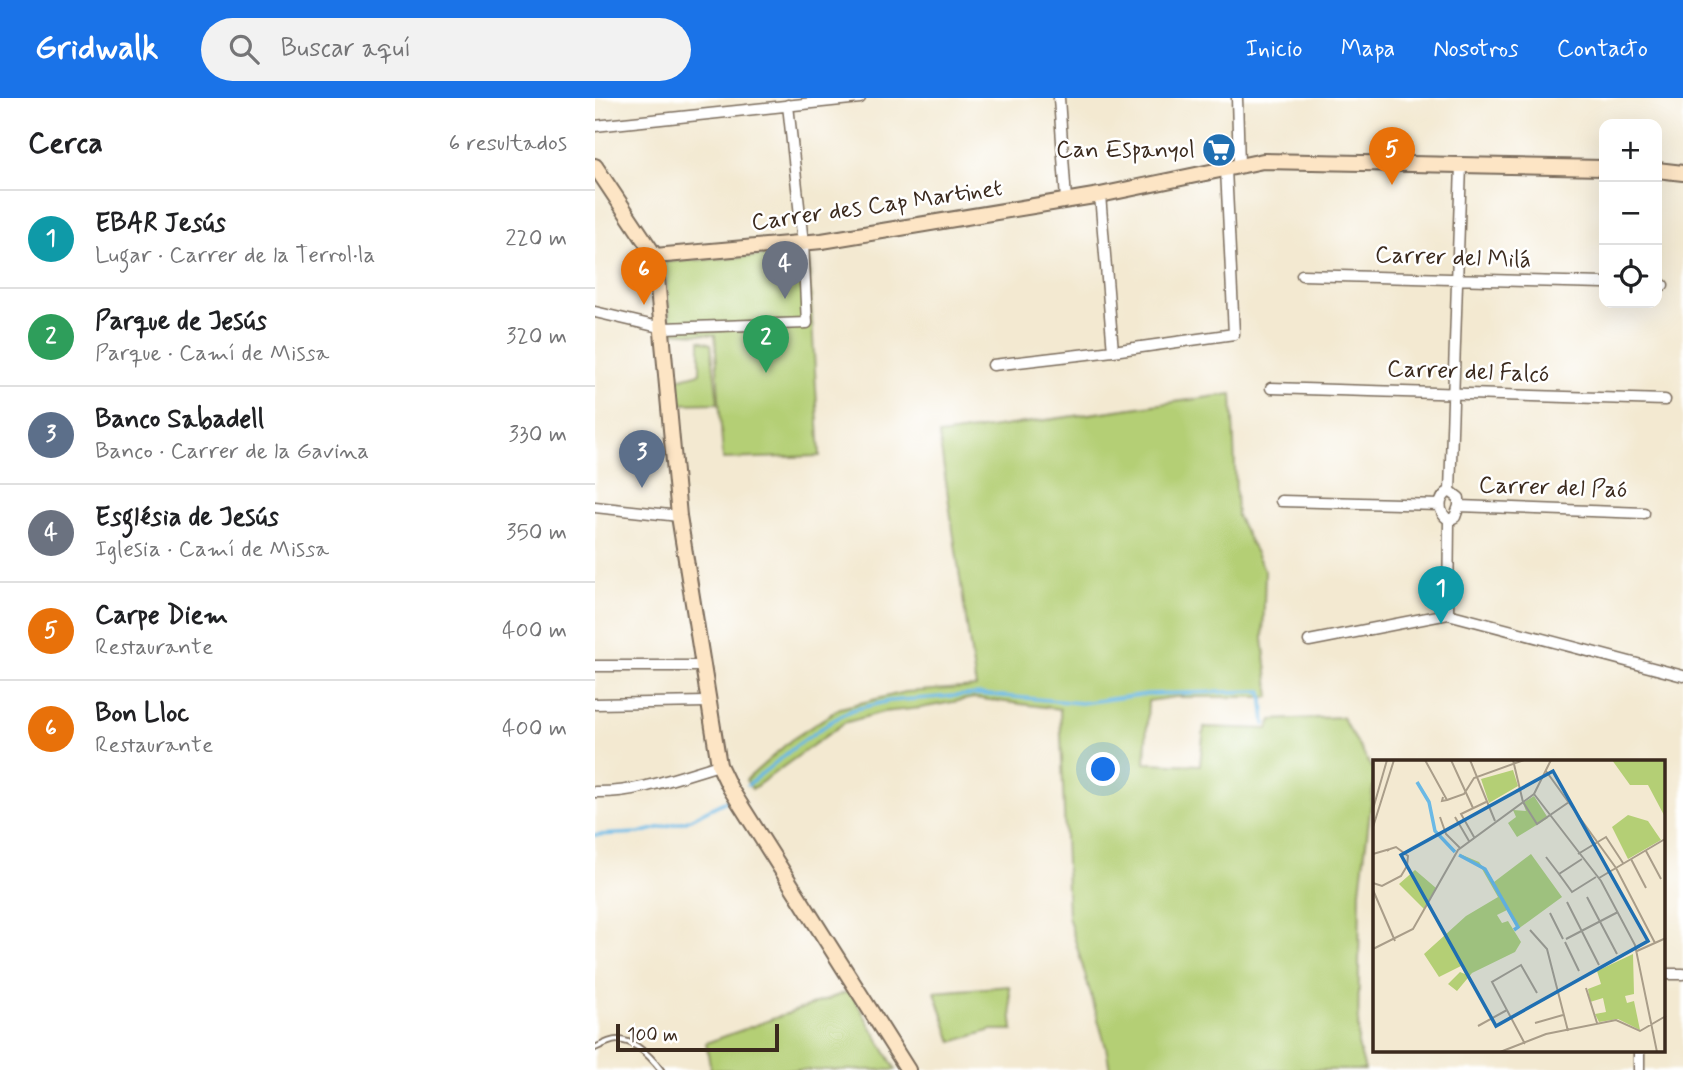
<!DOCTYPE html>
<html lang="es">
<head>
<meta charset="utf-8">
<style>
	body { margin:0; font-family:Mynerve,sans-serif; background:#f2f2f2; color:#202124 }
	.controls { position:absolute; right:21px; top:21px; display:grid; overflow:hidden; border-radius:14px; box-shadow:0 7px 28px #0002 }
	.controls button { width:63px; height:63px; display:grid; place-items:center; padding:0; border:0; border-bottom:2px solid #e0e0e0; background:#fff; color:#202124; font:35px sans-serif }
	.scale { position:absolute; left:21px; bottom:18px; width:163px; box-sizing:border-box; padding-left:7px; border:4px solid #3b2a1e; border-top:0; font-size:19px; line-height:24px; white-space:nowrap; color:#3b2a1e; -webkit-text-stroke:5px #fff; paint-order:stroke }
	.you { position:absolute; left:509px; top:672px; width:24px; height:24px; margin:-18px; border:5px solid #fff; border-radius:50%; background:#1a73e8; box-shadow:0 0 0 10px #1a73e833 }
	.badge { display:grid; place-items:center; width:46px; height:46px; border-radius:50%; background:#1a73e8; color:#fff; font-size:23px; font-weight:700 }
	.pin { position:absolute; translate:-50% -58px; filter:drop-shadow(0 2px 4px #0008) }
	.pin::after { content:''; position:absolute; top:37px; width:24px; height:21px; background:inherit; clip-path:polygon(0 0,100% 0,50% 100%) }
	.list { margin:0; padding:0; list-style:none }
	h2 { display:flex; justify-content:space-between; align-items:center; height:91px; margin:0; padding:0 28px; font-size:30px }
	h2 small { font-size:23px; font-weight:400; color:#757577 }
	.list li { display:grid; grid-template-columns:46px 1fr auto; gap:21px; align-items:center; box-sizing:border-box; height:98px; padding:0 28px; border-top:2px solid #e0e0e0 }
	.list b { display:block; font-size:26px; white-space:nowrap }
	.list p { margin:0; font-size:23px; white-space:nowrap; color:#757577 }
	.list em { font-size:23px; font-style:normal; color:#757577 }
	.icon { flex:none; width:38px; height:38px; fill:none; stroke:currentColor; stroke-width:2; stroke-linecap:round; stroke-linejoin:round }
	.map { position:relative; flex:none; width:1088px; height:972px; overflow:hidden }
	header { display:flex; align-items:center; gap:42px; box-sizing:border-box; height:98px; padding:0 35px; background:#1a73e8; color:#fff }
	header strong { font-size:33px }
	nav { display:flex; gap:38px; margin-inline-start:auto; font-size:24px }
	.search { width:490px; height:63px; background:#f2f2f2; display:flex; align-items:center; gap:18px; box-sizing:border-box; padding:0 24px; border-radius:38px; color:#757577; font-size:26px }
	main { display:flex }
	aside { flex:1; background:#fff }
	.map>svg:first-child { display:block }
</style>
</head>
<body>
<header>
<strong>Gridwalk</strong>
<div class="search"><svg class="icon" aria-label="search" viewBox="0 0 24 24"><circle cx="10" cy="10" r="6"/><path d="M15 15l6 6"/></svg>Buscar aquí</div>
<nav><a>Inicio</a><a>Mapa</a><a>Nosotros</a><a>Contacto</a></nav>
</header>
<main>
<aside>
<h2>Cerca<small>6 resultados</small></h2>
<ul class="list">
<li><span class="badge" style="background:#0f9aa8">1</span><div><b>EBAR Jesús</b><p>Lugar · Carrer de la Terrol·la</p></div><em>220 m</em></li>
<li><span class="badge" style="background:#2e9e5b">2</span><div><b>Parque de Jesús</b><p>Parque · Camí de Missa</p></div><em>320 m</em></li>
<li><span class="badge" style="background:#5c6f8a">3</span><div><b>Banco Sabadell</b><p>Banco · Carrer de la Gavina</p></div><em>330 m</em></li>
<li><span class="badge" style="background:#6b7280">4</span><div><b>Església de Jesús</b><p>Iglesia · Camí de Missa</p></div><em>350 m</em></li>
<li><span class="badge" style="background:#e8710a">5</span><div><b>Carpe Diem</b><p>Restaurante</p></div><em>400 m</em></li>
<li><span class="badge" style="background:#e8710a">6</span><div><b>Bon Lloc</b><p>Restaurante</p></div><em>400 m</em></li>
</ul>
</aside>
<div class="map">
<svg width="1088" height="972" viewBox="0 0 1088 972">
	<rect width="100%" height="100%" fill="#fff"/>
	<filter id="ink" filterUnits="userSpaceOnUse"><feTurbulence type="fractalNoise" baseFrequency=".0143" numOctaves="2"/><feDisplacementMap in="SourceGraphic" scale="14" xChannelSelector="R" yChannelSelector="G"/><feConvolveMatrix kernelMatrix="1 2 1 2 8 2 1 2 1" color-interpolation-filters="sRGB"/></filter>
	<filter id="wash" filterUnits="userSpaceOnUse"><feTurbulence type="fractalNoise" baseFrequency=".00686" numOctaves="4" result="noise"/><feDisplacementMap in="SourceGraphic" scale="28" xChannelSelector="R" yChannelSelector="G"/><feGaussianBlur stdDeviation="1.57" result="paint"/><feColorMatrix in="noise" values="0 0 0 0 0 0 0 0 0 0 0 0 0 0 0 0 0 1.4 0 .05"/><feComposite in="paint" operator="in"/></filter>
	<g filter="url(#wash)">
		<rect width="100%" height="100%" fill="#f3e9d1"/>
		<path fill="#b4cf75" stroke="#787c4a" stroke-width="2" d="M213,155l12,203 -97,3 -8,-124 -44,-3 -6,-70z
			M105,242l11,4 7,59 -43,1 -1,-24 26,-7z
			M637,296l5,122 28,55 -2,68 7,58h-95l-27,4 -3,62 55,2 4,-38 64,2 4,-9 70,-3 33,56 -15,117 -2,154 7,26h-255l-4,-23 -38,-131 -8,-207 -86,-11 -53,10 -38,4 -39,11 -92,66 -6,-9 45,-40 49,-32 65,-16 71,-5 -37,-252z
			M414,888l4,44h-21l-40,12 -17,-50z
			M255,893l46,79h-185l-5,-27z"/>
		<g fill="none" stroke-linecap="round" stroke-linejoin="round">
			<path stroke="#6bb9e5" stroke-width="3.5" d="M153,687l48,-39 36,-25 20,-11 37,-9 90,-7 102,9 66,-9 115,-3 3,33
				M0,737l44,-2 47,-12 42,-21"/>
		</g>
	</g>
	<g filter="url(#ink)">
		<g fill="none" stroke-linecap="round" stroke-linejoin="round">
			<g stroke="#7b6d5d" stroke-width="8">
				<path id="lane" d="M0,950c6,-3 16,-8 22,-8 18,0 34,17 44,30"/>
			</g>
			<g stroke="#7b6d5d" stroke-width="13">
				<path id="street" d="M464,0l7,102
					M642,0l2,67
					M0,28l265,-28
					M505,97l13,156 121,-17 -8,-165
					M707,177l302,8
					M1062,187h6
					M0,214l68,16 144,-5 -4,-80 -15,-138
					M398,267l120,-14
					M676,290l394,12
					M855,393l11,-326
					M855,393l9,7v8l-4,11 -6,3c-11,-7 -12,-22 1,-29z
					M686,403l159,4
					M864,408l185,7
					M0,409l84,9
					M853,516l1,-94
					M714,543l139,-27 235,62
					M0,568h107
					M0,606l112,-2
					M0,694c43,1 83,-15 124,-27
					M1069,876h19
					M1044,953v19"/>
			</g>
			<g stroke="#7b6d5d" stroke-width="18">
				<path id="secondary" d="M0,68l60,90 24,260 40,249 11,23 178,282
					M1062,72l26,3
					M60,158l167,-15 278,-46 163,-34 341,7"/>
			</g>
			<use href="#lane" stroke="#fff" stroke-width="4.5"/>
			<use href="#street" stroke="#fff" stroke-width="10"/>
			<use href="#secondary" stroke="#fde5c5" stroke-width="14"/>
		</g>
	</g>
	<defs>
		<g id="supermarket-disc" transform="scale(1.75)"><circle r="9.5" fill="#1f6fb2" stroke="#fff"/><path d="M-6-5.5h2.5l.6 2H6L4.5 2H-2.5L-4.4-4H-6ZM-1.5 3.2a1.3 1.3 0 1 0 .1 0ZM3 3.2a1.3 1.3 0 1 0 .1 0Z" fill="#fff"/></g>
	</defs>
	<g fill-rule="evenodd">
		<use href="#supermarket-disc" x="624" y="52"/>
	</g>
	<g text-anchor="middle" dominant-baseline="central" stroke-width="5" stroke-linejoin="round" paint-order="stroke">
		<g font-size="24" fill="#3b2a1e" stroke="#fff" text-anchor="end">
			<text x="600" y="52">Can Espanyol</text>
		</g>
		<g font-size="24" fill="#3b2a1e" stroke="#fff">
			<text transform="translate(282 108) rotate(-8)">Carrer des Cap Martinet</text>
			<text transform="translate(858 160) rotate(2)">Carrer del Milá</text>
			<text transform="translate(873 274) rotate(2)">Carrer del Falcó</text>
			<text transform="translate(958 390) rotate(2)">Carrer del Paó</text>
		</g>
	</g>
	<g transform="translate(778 662)">
		<rect width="292" height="292" fill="#f3e9d1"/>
		<path d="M239,0h53v57l-17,-32h-18zM140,10l5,16 -29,17 -8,-24zM161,36l14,22 -31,19 -9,-14 8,-6 -3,-7 13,1 -3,-8zM255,55l20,6 13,19 -33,19 -16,-32zM87,94l19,8 15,20 37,-28 31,43 -44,32 -11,-19 -10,5 5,8 6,-2 13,21 -6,10 -43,21 -15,18 -9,-7 12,-12 5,2 -4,-8 -22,11 -15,-23 42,-38 32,-19 -16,-28zM42,110l21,18 -12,21 -25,-25zM260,194l1,40 -9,2 2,7 7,-2 6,29 -22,-11 -19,3 -4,-8 11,-2 -3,-14 -13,4 -2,-13 13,-5 -4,-13z" fill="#b4cf75"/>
		<path fill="none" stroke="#6bb9e5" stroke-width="3.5" d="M44,22l12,20 6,29 20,21M86,95l26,14 33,58 -4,3"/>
		<path fill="none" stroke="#a99d89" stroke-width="2" d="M52,0l22,40 -5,1 1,-4M78,0l22,48M97,0l25,61M140,0l10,42 14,22 32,-22M173,11l70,97 39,75M161,34l67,87 34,64 22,107M74,40l17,-6 10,-16 50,-18M0,49l14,-49M67,57l6,17 14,14M82,57l14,24M0,67l21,-67M101,77l-13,-23 25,-12M273,91l15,28M0,94l17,-5 -3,2M205,94l28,-17 17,26M173,97l13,17M209,99l-23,15 13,18 24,-15M258,99l15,29M226,118l66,-39M0,123l9,3 19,-10 6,-10 1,-10 -12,-9 -6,2M0,130l22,51M214,137l30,57M194,142l32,63M177,153l13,26M157,170l17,19 21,82M193,179l52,-27M192,182l14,29M0,189l40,-20 45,-79 76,-56 17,-34M264,191l29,-13M213,228l11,35M162,263l28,-8M105,266l29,-16M152,284l-33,-62 29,-17 16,28M127,292l46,-18 70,-14 24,11 26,-15"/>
		<path fill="#1f6fb2" fill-opacity="0.15" stroke="#1f6fb2" stroke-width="3.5" d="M180,11l95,170 -152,85 -95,-171z"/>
		<rect width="292" height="292" fill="none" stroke="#3b2a1e" stroke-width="3.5"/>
	</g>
</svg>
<div class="controls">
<button>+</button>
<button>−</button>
<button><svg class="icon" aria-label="locate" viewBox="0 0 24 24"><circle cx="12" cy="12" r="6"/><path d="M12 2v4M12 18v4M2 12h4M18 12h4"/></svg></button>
</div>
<div class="scale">100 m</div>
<div class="you"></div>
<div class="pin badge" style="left:846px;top:526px;background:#0f9aa8">1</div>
<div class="pin badge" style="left:171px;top:275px;background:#2e9e5b">2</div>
<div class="pin badge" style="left:47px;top:390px;background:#5c6f8a">3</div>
<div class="pin badge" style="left:190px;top:201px;background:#6b7280">4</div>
<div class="pin badge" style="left:797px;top:87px;background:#e8710a">5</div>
<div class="pin badge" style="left:49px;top:207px;background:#e8710a">6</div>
</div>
</main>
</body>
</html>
